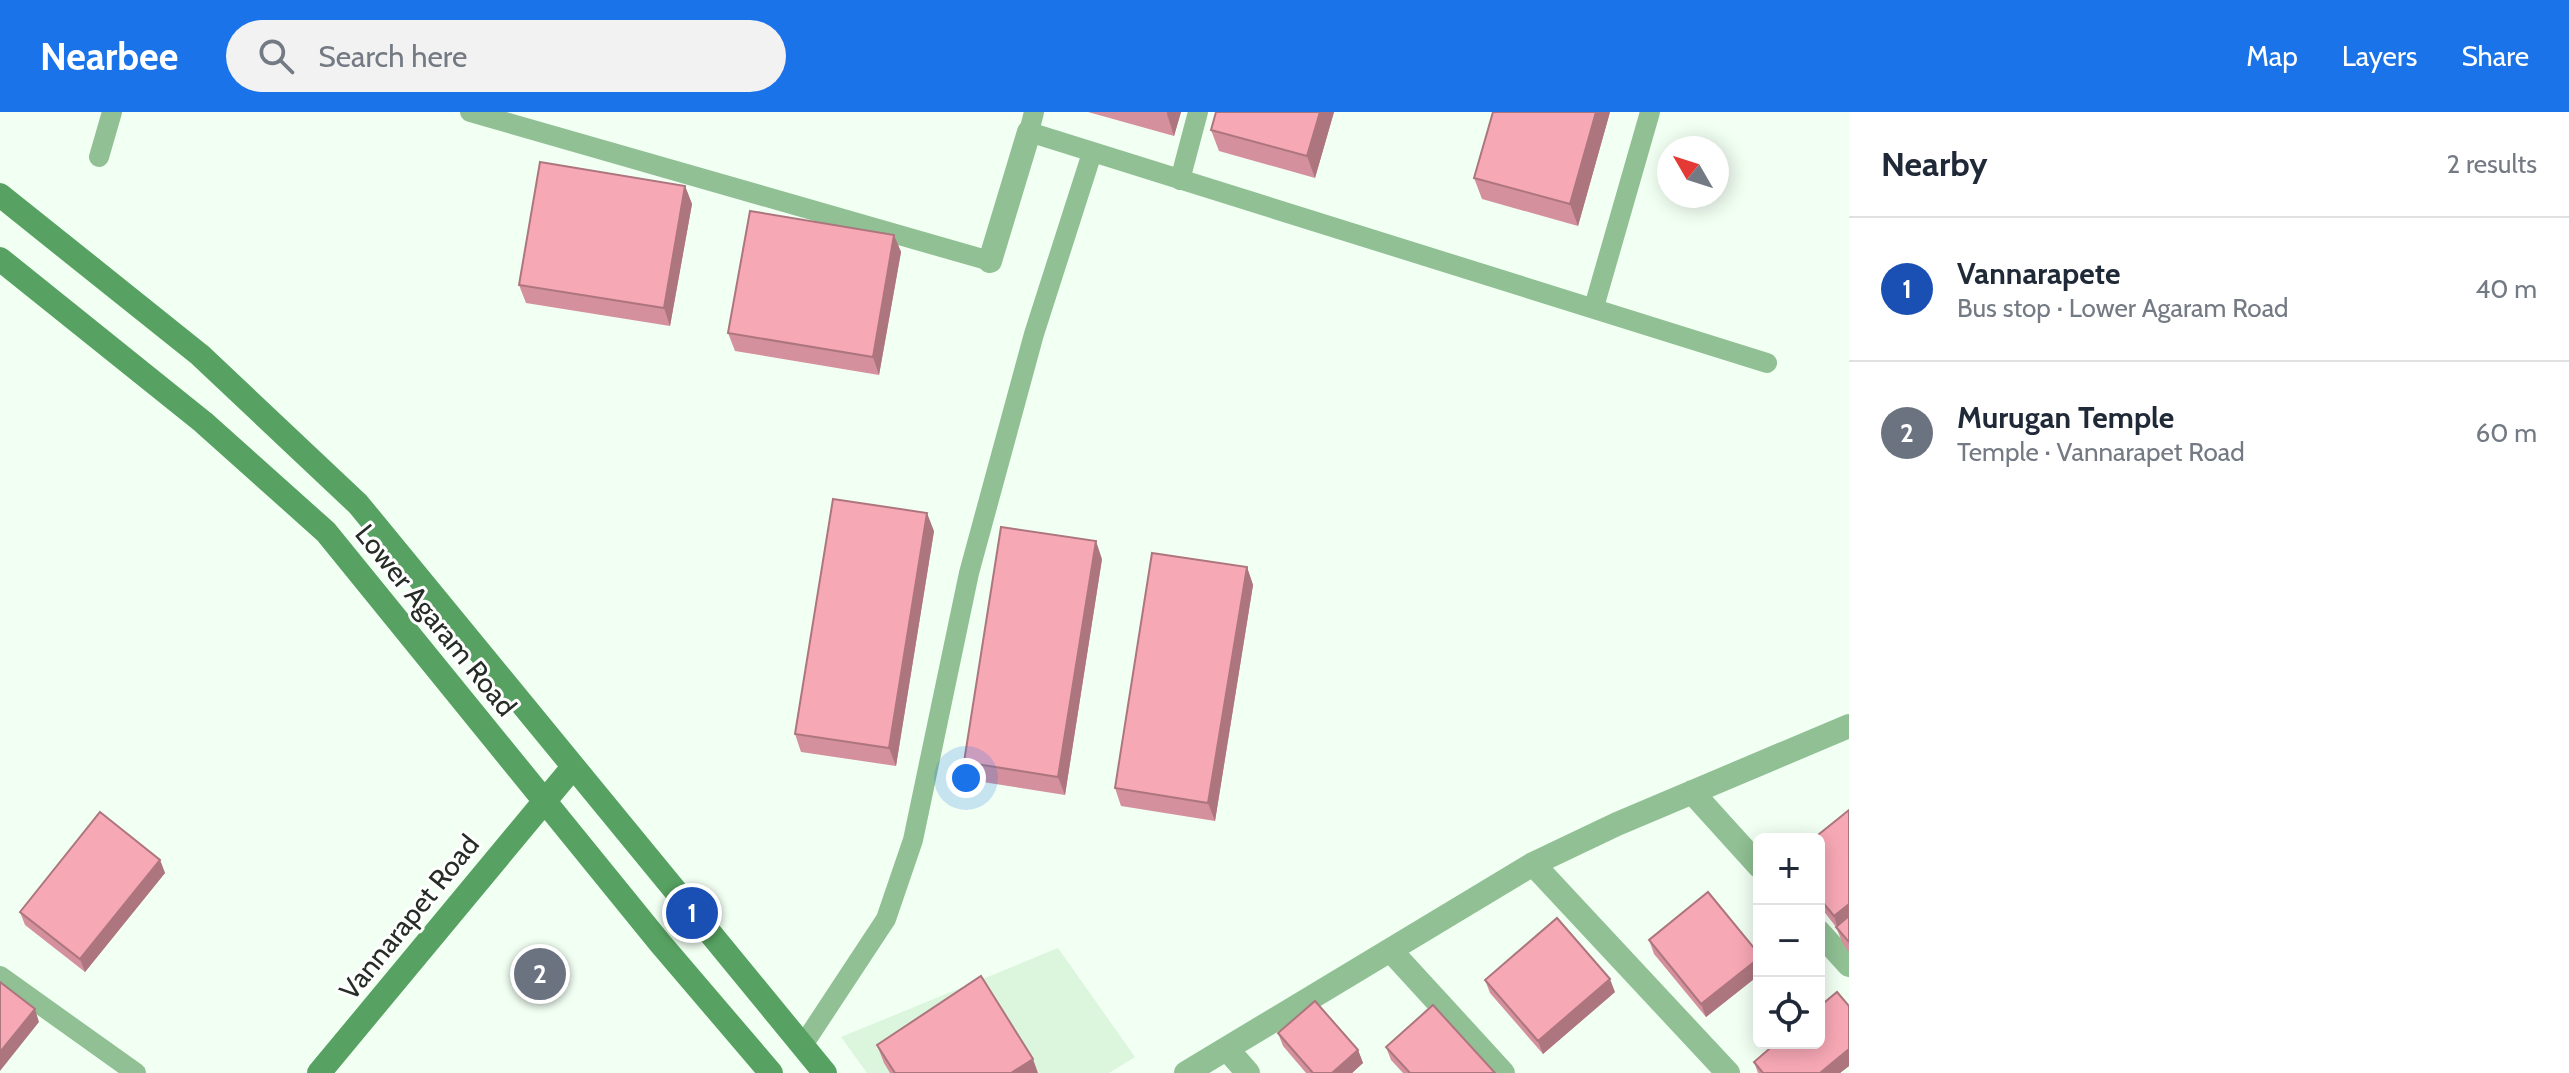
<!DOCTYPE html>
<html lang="en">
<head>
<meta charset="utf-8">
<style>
	body { margin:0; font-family:Cabin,sans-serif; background:#f2f2f3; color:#1f2937 }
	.controls { position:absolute; right:24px; bottom:24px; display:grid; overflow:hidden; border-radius:12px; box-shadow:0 4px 20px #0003 }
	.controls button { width:72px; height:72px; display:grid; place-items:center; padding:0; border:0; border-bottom:2px solid #e0e1e3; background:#fff; color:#1f2937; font:40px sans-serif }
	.compass { position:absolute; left:1657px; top:24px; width:72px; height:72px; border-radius:50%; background:#fff; box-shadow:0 4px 20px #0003; rotate:309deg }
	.you { position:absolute; left:966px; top:666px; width:28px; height:28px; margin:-20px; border:6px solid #fff; border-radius:50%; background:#1a73e8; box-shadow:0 0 0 12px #1a73e833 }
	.badge { display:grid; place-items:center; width:52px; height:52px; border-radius:50%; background:#1a73e8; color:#fff; font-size:26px; font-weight:700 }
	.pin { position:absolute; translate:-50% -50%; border:4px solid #fff; box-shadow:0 2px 8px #0006 }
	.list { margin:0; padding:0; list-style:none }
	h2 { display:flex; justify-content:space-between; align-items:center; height:104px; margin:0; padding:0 32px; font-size:34px }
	h2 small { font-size:26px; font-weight:400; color:#747a83 }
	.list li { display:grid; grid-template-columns:52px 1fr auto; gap:24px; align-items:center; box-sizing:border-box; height:144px; padding:0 32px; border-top:2px solid #e0e1e3 }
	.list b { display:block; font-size:30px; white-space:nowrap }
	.list p { margin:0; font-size:26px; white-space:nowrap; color:#747a83 }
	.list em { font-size:26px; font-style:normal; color:#747a83 }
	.icon { flex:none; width:44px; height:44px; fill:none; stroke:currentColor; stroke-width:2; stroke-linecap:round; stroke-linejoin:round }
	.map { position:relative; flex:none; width:1849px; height:961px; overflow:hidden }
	header { display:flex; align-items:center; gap:48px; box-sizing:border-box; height:112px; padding:0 40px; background:#1a73e8; color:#fff }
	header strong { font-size:38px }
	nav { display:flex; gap:44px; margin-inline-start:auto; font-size:28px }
	.search { width:560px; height:72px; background:#f2f2f3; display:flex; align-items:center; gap:20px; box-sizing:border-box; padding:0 28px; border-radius:44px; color:#747a83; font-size:30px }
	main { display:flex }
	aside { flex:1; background:#fff }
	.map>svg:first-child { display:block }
</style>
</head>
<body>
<header>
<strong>Nearbee</strong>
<div class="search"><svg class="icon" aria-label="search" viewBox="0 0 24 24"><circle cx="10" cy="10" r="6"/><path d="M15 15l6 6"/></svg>Search here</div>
<nav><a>Map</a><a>Layers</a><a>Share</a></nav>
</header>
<main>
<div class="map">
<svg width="1849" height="961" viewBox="0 0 1849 961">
	<rect width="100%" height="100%" fill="#f2fff3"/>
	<path fill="#dbf6dd" d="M1058,836l77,109 -26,16h-242l-26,-36z"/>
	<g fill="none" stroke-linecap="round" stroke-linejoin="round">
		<path stroke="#90c094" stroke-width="20" d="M470,0l520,149
			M1034,0l-5,20 738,231
			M99,45l13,-45
			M1180,68l18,-68
			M1594,195l56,-195
			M0,864l136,97
			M803,933l83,-126 27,-79 56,-267 65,-239 58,-181"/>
		<path stroke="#90c094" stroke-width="24" d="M990,149l39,-129
			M1692,680l67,74
			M1533,752l195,209
			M1819,820l30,33
			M1392,840l111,121
			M1227,937l21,24
			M1186,961l347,-209 84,-40 232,-98"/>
		<path stroke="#57a262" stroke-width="24" d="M0,83l200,160 158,149 467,569
			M0,147l203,163 123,110 334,411 111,130
			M319,961l254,-306"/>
	</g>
	<path fill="#d4909c" d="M1088,0h93l-7,24z
		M1216,0h118l-19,66 -96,-27 -8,-21z
		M1610,0l-32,114 -96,-27 -8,-21z
		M685,74l7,18 -22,122 -144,-23 -7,-18z
		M894,123l7,17 -22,123 -144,-24 -7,-18z
		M934,419l-38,235 -95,-14 -6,-18z
		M1102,447l-37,236 -95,-15 -6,-18z
		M1247,455l6,18 -38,236 -94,-15 -6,-18z
		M1849,698v142l-6,-8 -7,-17 -17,-22v-66z
		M160,748l5,13 -80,99 -60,-47 -5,-13z
		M1649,828l110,14v21l-53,42 -52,-63z
		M1485,868l130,12 -72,62 -53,-61z
		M1278,921l80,17 5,13 -11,10h-46l-23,-27z
		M877,933l161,28h-148l-6,-10z
		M1386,935l109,26h-92l-12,-13z
		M1754,950l95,4 -9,7h-82z"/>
	<path fill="#ad767f" d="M1167,0h14l-7,24 -7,-22z
		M1320,0h14l-19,66 -8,-22z
		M1596,0h14l-32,114 -8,-22z
		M685,74l7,18 -22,122 -6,-18z
		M894,123l7,17 -22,123 -6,-18z
		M927,401l7,18 -38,235 -7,-18z
		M1096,429l6,18 -37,236 -7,-18z
		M1247,455l6,18 -38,236 -7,-18z
		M160,748l5,13 -80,99 -5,-13z
		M1849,792v17l-11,8 -4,-13z
		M1759,846v17l-53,42 -5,-13z
		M1610,867l5,13 -72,62 -5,-13z
		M35,897l4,13 -39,49v-19z
		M1849,937v17l-9,7h-20z
		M1358,938l5,13 -11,10h-20z
		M1033,947l5,14h-27z"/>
	<path fill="#f7a8b5" stroke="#ad767f" stroke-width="2" d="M1216,0h104l-13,44 -96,-26z
		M1493,0h103l-26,92 -96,-26z
		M540,50l145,24 -21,122 -145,-23z
		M750,99l144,24 -21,122 -145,-24z
		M833,387l94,14 -38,235 -94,-14z
		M1001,415l95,14 -38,236 -94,-15z
		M1152,441l95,14 -39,236 -93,-15z
		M1849,698v94l-15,12 -15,-18v-59h-6z
		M100,700l60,48 -80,99 -60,-47z
		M1708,780l51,62v4l-58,46 -52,-64z
		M1849,804v26l-13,-15z
		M1557,806l53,61 -72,62 -53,-61z
		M981,864l52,83 -22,14h-116l-18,-28z
		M0,870l35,27 -35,43z
		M1837,880l12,14v43l-29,24h-57l-9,-11 22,-19h43v-36z
		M1315,889l43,49 -26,23h-19l-35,-40z
		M1433,893l62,68h-85l-24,-26z"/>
	<g text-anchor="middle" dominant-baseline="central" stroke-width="6" stroke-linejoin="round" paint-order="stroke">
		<g font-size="28" fill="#252d26" stroke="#fff">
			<text transform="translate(436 508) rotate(51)">Lower Agaram Road</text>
			<text transform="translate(409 805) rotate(-51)">Vannarapet Road</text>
		</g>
	</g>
</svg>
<div class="controls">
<button>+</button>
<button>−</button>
<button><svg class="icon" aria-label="locate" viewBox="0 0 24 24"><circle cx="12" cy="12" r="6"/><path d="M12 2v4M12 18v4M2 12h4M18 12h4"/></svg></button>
</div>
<svg class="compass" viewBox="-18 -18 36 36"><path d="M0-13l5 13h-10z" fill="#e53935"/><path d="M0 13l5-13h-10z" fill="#747a83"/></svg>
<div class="you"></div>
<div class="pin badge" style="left:692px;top:801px;background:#1a4fb4">1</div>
<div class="pin badge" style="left:540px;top:862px;background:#6b7280">2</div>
</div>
<aside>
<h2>Nearby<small>2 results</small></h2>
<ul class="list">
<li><span class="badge" style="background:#1a4fb4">1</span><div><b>Vannarapete</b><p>Bus stop · Lower Agaram Road</p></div><em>40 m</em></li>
<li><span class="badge" style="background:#6b7280">2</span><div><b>Murugan Temple</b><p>Temple · Vannarapet Road</p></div><em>60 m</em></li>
</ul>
</aside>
</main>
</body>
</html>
